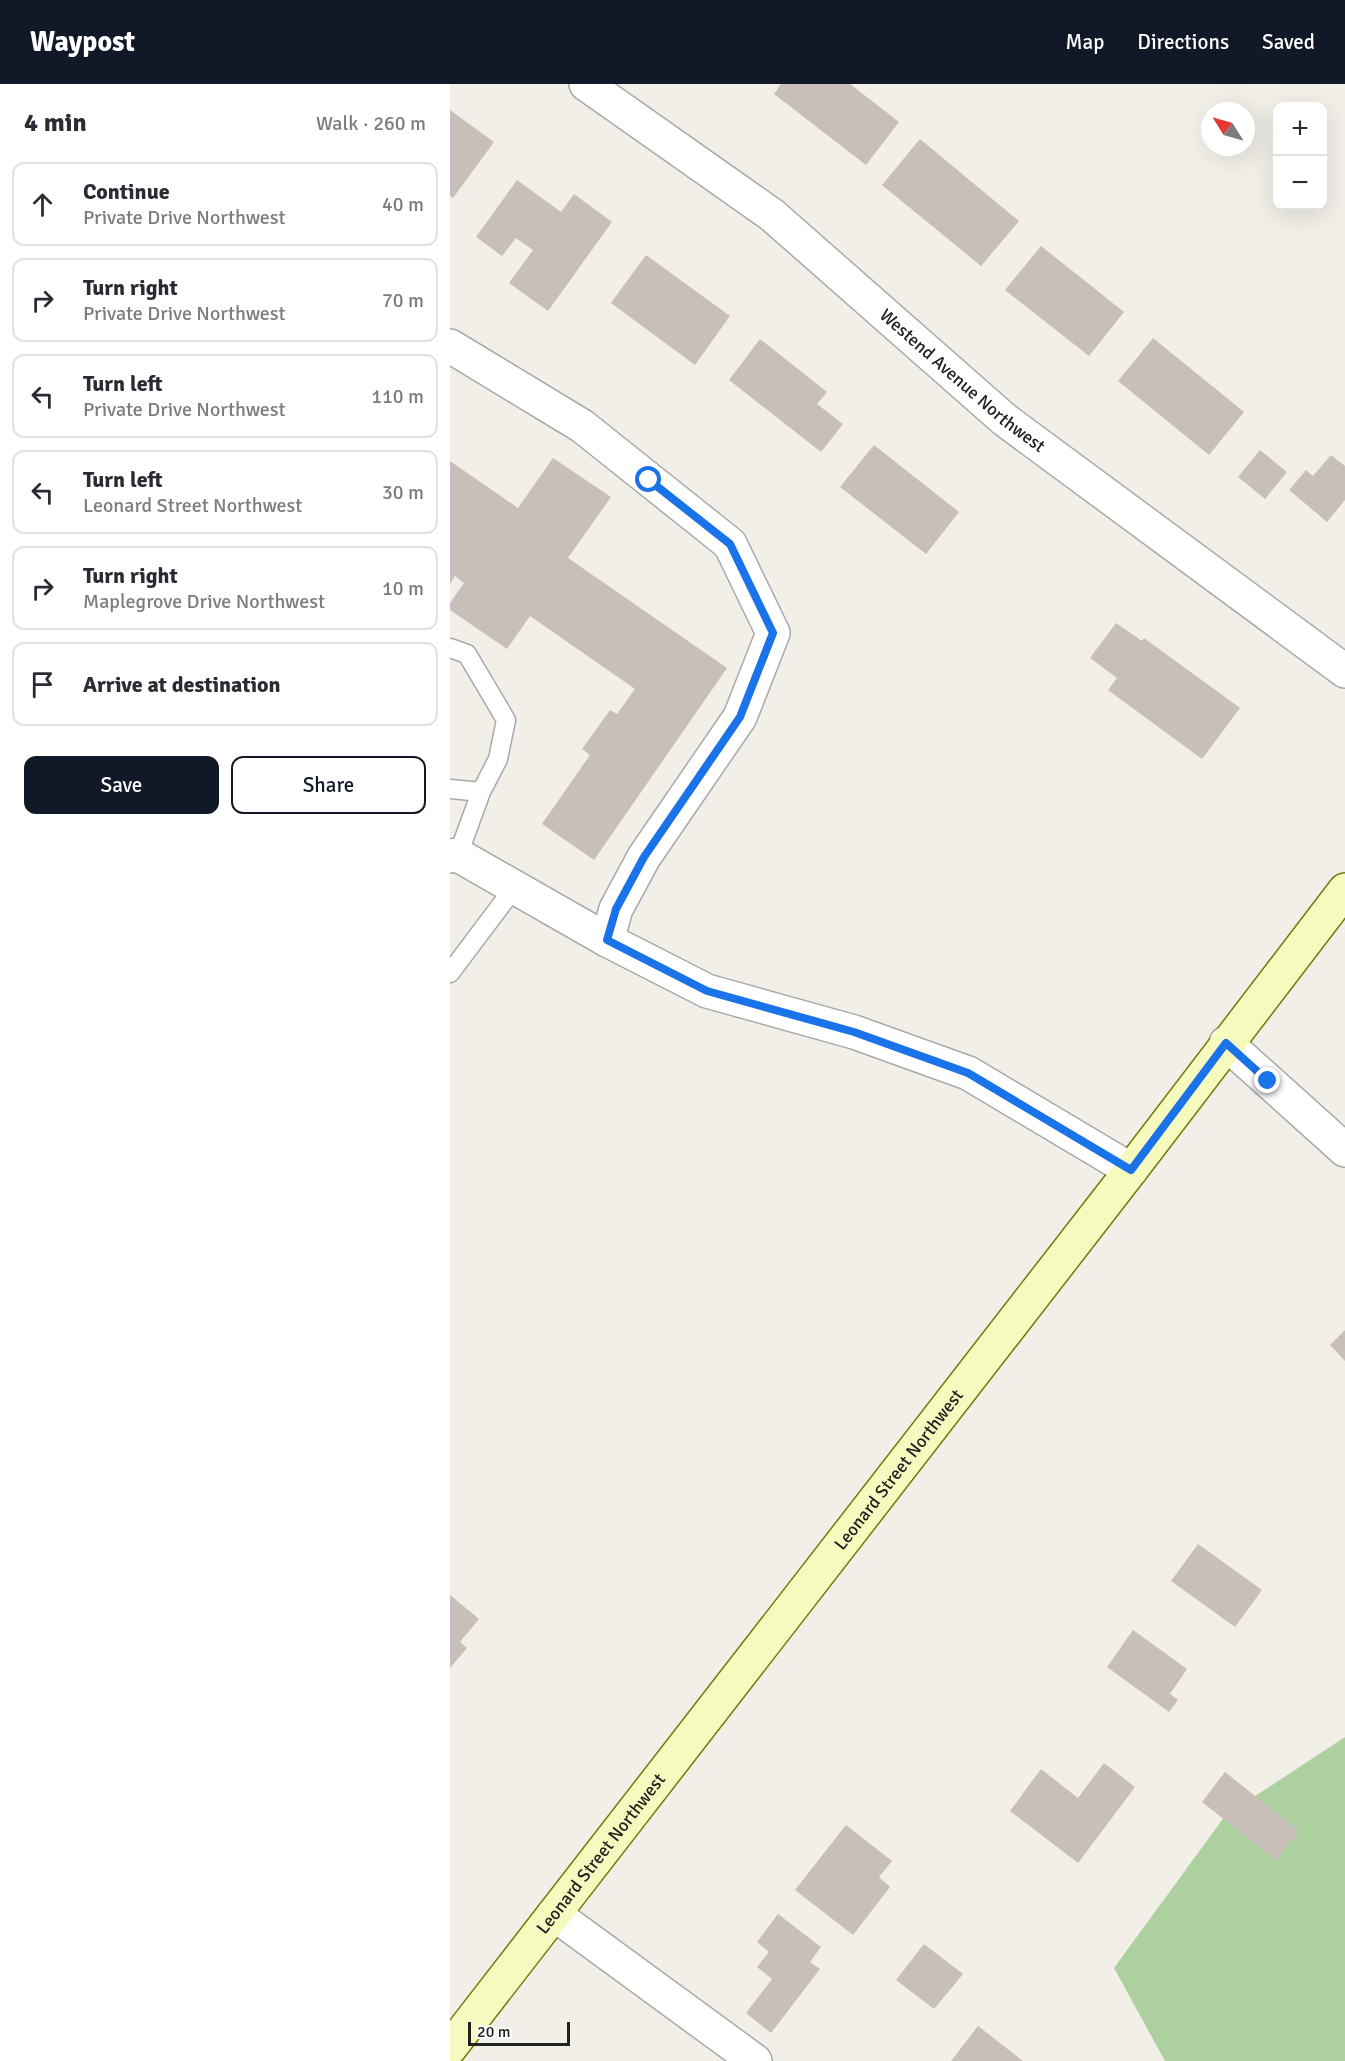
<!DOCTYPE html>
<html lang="en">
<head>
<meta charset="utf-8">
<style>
	body { margin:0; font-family:Signika,sans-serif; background:#f2f2f3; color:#2b2b33 }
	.controls { position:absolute; right:18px; top:18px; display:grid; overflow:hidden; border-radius:12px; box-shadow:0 6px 24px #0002 }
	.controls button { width:54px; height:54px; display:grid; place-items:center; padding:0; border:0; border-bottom:2px solid #e1e1e2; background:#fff; color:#2b2b33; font:30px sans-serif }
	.compass { position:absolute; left:751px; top:18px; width:54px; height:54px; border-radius:50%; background:#fff; box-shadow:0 6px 24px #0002; rotate:307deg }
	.scale { position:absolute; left:18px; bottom:15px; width:102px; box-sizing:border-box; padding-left:6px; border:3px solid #222; border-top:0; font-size:16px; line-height:21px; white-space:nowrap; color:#222; -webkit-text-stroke:4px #fff; paint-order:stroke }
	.stop { position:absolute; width:18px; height:18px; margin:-14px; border:4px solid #1a73e8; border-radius:50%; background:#fff }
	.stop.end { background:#1a73e8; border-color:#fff; box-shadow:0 2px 6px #0008 }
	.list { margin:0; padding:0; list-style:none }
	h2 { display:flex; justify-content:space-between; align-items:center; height:78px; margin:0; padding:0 24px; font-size:26px }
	h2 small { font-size:20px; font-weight:400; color:#7c7c81 }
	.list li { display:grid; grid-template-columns:39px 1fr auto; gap:18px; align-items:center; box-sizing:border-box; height:84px; margin:0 12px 12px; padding:0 12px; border:2px solid #e1e1e2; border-radius:12px }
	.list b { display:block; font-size:22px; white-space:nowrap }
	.list p { margin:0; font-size:20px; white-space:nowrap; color:#7c7c81 }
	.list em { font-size:20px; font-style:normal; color:#7c7c81 }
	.actions { display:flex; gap:12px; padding:18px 24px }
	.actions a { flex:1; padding:14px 0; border:2px solid #111827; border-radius:12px; text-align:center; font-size:21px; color:#111827 }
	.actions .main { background:#111827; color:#fff }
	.icon { flex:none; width:33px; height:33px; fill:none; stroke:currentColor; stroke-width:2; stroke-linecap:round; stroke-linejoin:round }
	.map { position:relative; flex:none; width:895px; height:1977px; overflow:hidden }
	header { display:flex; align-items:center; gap:36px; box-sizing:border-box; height:84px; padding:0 30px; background:#111827; color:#fff }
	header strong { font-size:28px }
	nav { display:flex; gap:33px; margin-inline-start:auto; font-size:21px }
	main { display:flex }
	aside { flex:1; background:#fff }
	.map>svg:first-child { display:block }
</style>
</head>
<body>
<header>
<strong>Waypost</strong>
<nav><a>Map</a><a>Directions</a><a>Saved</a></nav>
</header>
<main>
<aside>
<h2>4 min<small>Walk · 260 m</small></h2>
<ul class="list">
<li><svg class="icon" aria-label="ahead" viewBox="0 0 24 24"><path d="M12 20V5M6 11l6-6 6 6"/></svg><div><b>Continue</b><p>Private Drive Northwest</p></div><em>40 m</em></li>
<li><svg class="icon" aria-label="right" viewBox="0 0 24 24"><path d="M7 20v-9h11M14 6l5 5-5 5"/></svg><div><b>Turn right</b><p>Private Drive Northwest</p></div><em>70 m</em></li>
<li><svg class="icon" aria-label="left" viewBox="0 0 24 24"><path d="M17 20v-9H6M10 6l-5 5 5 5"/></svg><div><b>Turn left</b><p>Private Drive Northwest</p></div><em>110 m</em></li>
<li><svg class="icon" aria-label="left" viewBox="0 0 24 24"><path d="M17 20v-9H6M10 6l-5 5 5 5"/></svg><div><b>Turn left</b><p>Leonard Street Northwest</p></div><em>30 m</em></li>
<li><svg class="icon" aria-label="right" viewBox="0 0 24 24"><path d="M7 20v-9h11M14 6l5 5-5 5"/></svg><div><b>Turn right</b><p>Maplegrove Drive Northwest</p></div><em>10 m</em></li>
<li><svg class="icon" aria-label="arrive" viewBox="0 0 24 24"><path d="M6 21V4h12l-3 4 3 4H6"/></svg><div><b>Arrive at destination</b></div></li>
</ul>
<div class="actions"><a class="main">Save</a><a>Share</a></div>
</aside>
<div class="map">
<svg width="895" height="1977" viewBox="0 0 895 1977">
	<rect width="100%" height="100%" fill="#f2efe9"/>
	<path fill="#add19e" d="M895,1653v324h-180l-51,-93 111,-152z"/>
	<path fill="#c7bfb8" d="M331,0h69l49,38 -33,43 -92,-71z
		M0,26l44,32 -41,56 -3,-2z
		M470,55l99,82 -38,45 -99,-81z
		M67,96l44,32 13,-18 38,28 -64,89 -39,-28 24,-33 -17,-12 -14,18 -26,-19z
		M591,162l83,66 -35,44 -84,-66z
		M196,171l84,61 -35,49 -84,-62z
		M703,254l91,74 -35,43 -91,-74z
		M310,255l67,53 -10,12 26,20 -22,28 -92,-72z
		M424,361l85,67 -33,42 -86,-67z
		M810,366l27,22 -22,27 -27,-22z
		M881,371l14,11v34l-18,22 -38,-32 17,-20 7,6z
		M103,374l58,39 -43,61 159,110 -133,192 -52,-36 48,-69 -8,-6 28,-39 7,4 18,-25 -105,-73 -23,33 -57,-39v-7l14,-20 -9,-7 -5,8v-123l68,47z
		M666,539l26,18 2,-3 96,70 -38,51 -94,-69 9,-12 -27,-20z
		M895,1246v31l-15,-16z
		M748,1460l64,46 -27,37 -64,-46z
		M0,1511l29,24 -19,23 7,6 -17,20z
		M683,1546l54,39 -17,25 8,6 -9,12 -62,-45z
		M654,1679l31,24 -57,76 -68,-52 31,-42 37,29z
		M775,1688l74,59 -23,30 -74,-59z
		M396,1741l46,36 -13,16 11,10 -37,48 -58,-45z
		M328,1830l43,33 -11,15 10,7 -49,64 -25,-20 26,-34 -15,-12 12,-15 -12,-10z
		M474,1860l39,30 -29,35 -38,-29z
		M528,1942l45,35h-72z"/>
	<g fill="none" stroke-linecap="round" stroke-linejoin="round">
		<g stroke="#a9a9a9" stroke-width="21">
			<path id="lane" d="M0,564l17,6 39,66 -8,39 -17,33
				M0,705l31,3 -23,63
				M0,889l64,-85"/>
		</g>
		<g stroke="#a9a9a9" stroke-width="36">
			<g id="street">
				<path id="s1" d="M136,0l186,131 233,205 340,251"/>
				<path d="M0,262l132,80 148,118 43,89 -33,84 -96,140 -28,52 -9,31"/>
				<path d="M0,772l8,-1 149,85 100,51 147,41 114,41 163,97"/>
				<path d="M776,959l119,107"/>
				<path d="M104,1830l201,147"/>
			</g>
		</g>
		<g stroke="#707d05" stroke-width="36">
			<g id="secondary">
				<path id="s2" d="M0,1964l681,-878 214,-280"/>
			</g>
		</g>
		<use href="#lane" stroke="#fff" stroke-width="18"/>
		<use href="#street" stroke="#fff" stroke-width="33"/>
		<use href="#secondary" stroke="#f7fabf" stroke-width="33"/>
	</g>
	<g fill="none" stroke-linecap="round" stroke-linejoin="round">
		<path stroke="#1a73e8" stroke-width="8" d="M199,396l81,64 43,89 -33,84 -96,140 -28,52 -9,31 100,51 147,41 114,41 163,97 95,-127 42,38"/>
	</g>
	<g text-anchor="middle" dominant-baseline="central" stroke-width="4.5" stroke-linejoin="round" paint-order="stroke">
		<g font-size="18" fill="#222" stroke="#fff">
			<text stroke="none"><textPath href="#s1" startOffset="480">Westend Avenue Northwest</textPath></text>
			<text stroke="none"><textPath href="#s2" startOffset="732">Leonard Street Northwest</textPath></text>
			<text stroke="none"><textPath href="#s2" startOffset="246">Leonard Street Northwest</textPath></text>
		</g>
	</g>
</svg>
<div class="controls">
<button>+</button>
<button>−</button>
</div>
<svg class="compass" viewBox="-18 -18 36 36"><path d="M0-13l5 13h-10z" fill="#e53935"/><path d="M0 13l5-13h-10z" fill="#7c7c81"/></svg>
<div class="scale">20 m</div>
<div class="stop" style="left:199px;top:396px"></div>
<div class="stop end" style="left:818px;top:997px"></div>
</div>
</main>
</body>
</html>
